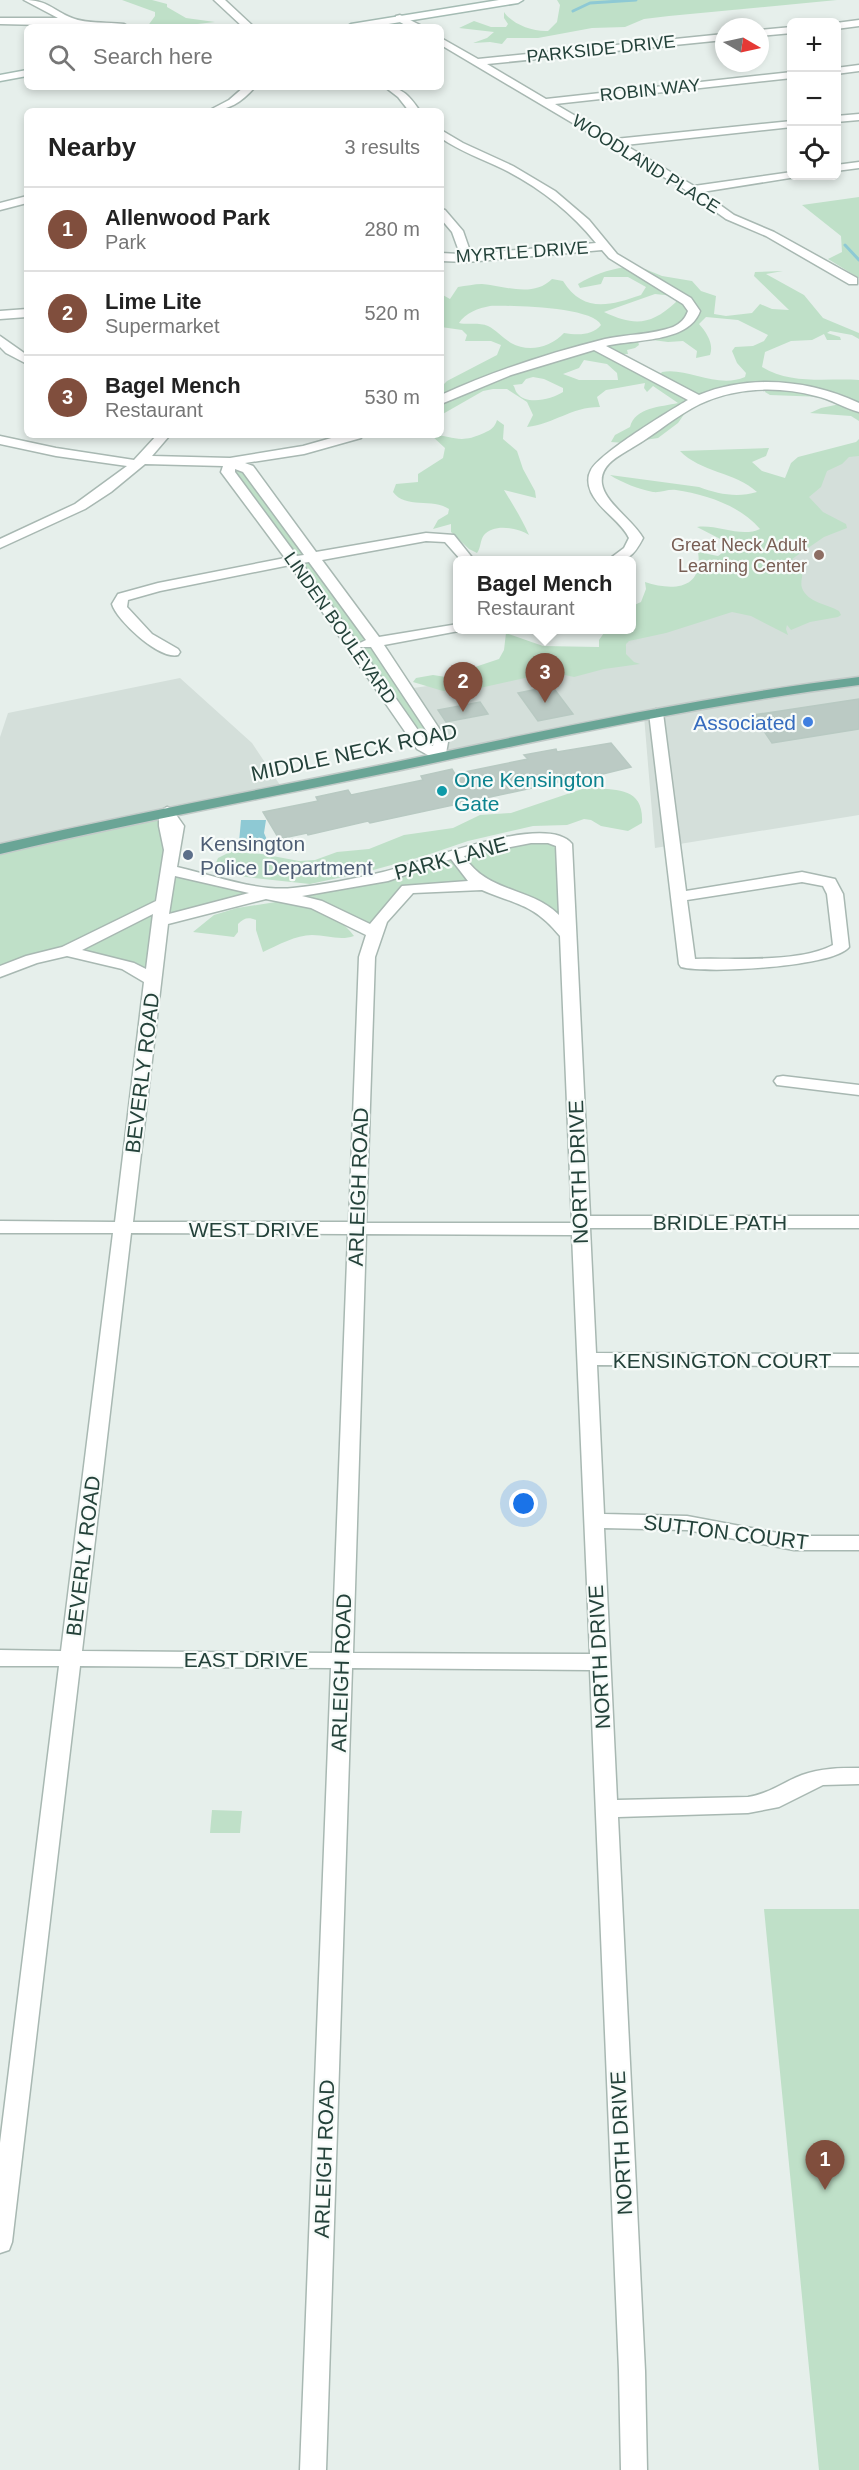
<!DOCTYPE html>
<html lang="en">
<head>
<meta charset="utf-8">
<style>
	body { margin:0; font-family:Arial,sans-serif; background:#f2f2f2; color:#222 }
	.controls { position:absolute; right:18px; top:18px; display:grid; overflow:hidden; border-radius:9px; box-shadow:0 3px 9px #0003 }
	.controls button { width:54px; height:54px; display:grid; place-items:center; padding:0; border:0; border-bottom:2px solid #e0e0e0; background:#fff; color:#222; font:30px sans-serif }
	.compass { position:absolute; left:715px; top:18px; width:54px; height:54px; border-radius:50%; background:#fff; box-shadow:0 3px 9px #0003; rotate:99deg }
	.you { position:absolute; left:524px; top:1504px; width:21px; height:21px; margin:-15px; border:4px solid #fff; border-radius:50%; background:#1a73e8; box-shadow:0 0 0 9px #1a73e833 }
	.badge { display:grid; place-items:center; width:39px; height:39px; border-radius:50%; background:#804e3d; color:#fff; font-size:20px; font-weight:700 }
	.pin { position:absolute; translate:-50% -50px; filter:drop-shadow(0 2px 3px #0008) }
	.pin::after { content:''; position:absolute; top:32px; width:21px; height:18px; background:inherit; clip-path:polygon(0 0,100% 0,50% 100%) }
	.popup { position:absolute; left:453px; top:556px; width:183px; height:78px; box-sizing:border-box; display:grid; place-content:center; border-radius:9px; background:#fff; filter:drop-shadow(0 2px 4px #0005); font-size:20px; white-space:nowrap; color:#767676 }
	.popup b { font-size:22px; color:#222 }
	.popup::after { content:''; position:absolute; left:50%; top:100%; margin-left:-12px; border:12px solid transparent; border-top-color:#fff }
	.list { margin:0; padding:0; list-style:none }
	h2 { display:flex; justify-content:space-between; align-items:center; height:78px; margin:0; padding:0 24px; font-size:26px }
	h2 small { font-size:20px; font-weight:400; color:#767676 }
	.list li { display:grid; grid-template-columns:39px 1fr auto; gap:18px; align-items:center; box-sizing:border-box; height:84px; padding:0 24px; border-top:2px solid #e0e0e0 }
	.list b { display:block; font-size:22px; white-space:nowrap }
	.list p { margin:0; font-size:20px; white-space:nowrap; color:#767676 }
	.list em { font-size:20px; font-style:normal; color:#767676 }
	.icon { flex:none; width:33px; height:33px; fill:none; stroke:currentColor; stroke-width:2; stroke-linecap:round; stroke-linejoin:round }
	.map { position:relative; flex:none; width:859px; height:2470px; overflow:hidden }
	.search { position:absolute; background:#fff; box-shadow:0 3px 9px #0003; left:24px; top:24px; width:420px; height:66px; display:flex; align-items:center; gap:15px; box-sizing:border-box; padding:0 21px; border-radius:9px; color:#767676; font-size:22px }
	.panel { position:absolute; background:#fff; box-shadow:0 3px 9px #0003; left:24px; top:108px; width:420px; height:330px; border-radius:9px }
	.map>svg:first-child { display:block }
</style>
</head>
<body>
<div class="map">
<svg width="859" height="2470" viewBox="0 0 859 2470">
	<rect width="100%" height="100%" fill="#e6efeb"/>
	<path fill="#d4dfda" d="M859,445v370l-204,33 -11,-132 -204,40 -34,-67 185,-26 18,-22 169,-43 16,-114z
		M180,678l72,65 30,45 -282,61v-112l8,-24z"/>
	<path fill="#bfe0c8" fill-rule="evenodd" d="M122,0h30l15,4v3l19,11 29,4 -44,5h-24l8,-11v-4z
		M557,0h280l-168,16 -25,3 -19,8 -33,1 -54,10h-31l-5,6 -12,-2 -17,1 14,-5 7,-6 -35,-4 15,-7 17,6h15l2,-3 -4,-6v-6c8,12 29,20 44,19l9,-9 3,-17z
		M859,197v81l-31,-19 14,-7 -1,-16 -39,-31z
		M625,267l20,2 17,7 30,5 9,10 15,5 -2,18 12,2 26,-3 8,-9 12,5 17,1 -35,-34 1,-4 28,-1 -17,3 38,21 19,23 36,15v6l-7,-4 -22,-4 -3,2 13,4 1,3h-14l-3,-6 -12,6 -21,1 -26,11 -3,15c29,18 64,11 97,13v41l-8,-5 -41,-3 11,-5 19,-4 -17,-7 -53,-2 -5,-3 1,-3 -47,-1 -14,4 -7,14 -13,7 -7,10 -20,15 -33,5 -14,-1 4,-7 15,-8c5,-20 31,-20 48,-24l-25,-17 -6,6 -3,-4 1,-5 -39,7 -9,7 3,10c-30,0 -45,17 -73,20l6,-12 -6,-13 -20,-13h-14l-10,2 -42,24v-28l6,-6 50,-26 4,-10 -10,-4h-26l2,-6 -5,-5 -21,-3v-33l9,5 8,-12c8,-1 16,-3 24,-3 23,2 51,14 70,-5l11,2c20,32 46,25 78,14l5,-8 -18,-10h-24l-3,7 -21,4 -2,-4c15,-9 29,-14 47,-17zM655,294l19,2 2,6c-26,24 -42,24 -72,10zM490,306c20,-1 103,1 111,19 -9,11 -24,10 -37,8 -13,14 -35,20 -53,10 -8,-5 -15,-13 -23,-17 -9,-4 -20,-1 -29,-3 6,-10 20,-15 31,-17zM706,317l32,3 30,15 -4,6 -11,5 -18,1 -3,4 5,12 9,10 -1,4c-28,12 -58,-10 -83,-5l-7,9 -7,-1 -41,-26h21l-1,-4 8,-2 4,-3 -2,-7 31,4 15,-1 14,10 -1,7 14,-3c4,-11 -3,-22 -11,-31zM584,360l23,4 10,9 1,7h-39l-16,-6 16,-6zM533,377l11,2 19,9v4c-11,7 -36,14 -46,1 -2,-2 -2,-6 -4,-8l9,-1 4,-5z
		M497,420l7,5 -1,14 14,12 6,18 12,22 1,7 -32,-8c9,15 18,29 25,45 -11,-7 -35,-12 -45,0 -4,5 -3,13 -7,18l-8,-4 -18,-17v-8l-18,5 5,-9 10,-6 1,-5c-16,-11 -44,0 -56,-17l3,-8 22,-2v-8l25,-16 2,-10 -14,-13c23,0 27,10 53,-2 7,-3 11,-6 13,-13z
		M859,439v17l-10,1 -7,7 -15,7 -6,16 -12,10 14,15 23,12 1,4 -23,9 -32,22 11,10c0,6 -3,14 -1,19 6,15 25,16 37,23l2,4 -3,2 -28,5 -19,8 -4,-5 -1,4 2,6 -37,-19 -19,-4 -66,21 -37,8 -3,3v10l8,8 6,2 -36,5 -30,8 -22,-5 -81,18 -28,1 -30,-9 3,-4 17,-3 26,4 16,-12 24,-8 5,-9 2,-17 37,13 56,1v-7l7,-10h26v-24l9,-4 5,-13 -1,-7c27,9 59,8 53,-30l20,4 7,-5 3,-8 -31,-16c20,-3 44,11 63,2 -19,-23 -55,-35 -84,-39 -8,-1 -16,3 -23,2 -14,-3 -31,-9 -43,-17l89,12c19,7 38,11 58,5 -22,-20 -57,-20 -77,-41l89,-3 -3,8 -14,6 10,9 23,7 6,-15 7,-6 58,-15z
		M230,462l18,7 193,273 -1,14 -18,-11 -194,-273z
		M594,788c26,2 50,1 48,35l-14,8 -27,-5 -10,-6 -7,-1 -17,6 -34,1 -65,15 -44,15 -58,16 -56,12 -64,-7 -24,-6 -7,-6 3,-7 12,-6 32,2 37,7 16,-1 22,-8 32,-3 35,-14 49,-7 27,-13 31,-2 71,-24z
		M167,812l1,58 98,24 68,-8 197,-48 27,2 9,94 -15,-18 -70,-31 -74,4 -33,44 -59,-29 -50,-10 -106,27 -7,59 -25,-14 -61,-15 -67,21v-123z
		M276,902c30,3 59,8 78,34 -14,5 -27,-1 -42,-1 -16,0 -34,10 -49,17l-7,-22v-10c-8,-3 -12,-2 -18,4v8l-4,5 -41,-5 21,-17 23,-7z
		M212,1810l30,1 -2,22h-30z
		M764,1909h95v561h-40z"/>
	<path fill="#8ec9d4" d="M241,820h25l-2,13 4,9 -13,3 -6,-3h-10z"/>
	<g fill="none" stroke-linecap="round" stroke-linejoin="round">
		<path stroke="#8ec9d4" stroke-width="3" d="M573,11l17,-8 46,-3
			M845,245l14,15"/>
	</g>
	<path fill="#bbcac4" stroke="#b8c9c2" stroke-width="1.5" d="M552,686l21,28 -35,7 -20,-28z
		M859,699v30l-87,14 -19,-28z
		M480,702l8,12 -42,8 -8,-12z
		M611,743l20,24 -52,13 -1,-2 -208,45 -2,-2 -60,14 -1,-2 -28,6 -16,-27 55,-11 -2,-4 32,-7 3,5 72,-15 -2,-4 31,-7 3,5 73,-15 -4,-4 32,-6 1,3z"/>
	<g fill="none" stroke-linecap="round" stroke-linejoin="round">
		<g stroke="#a8b8b2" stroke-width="3">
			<path id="minor" d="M24,0c24,0 28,10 48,18 15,6 36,4 52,6l5,3 -129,-3v-6h58z
				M214,0h11l29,27h-11z
				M400,15l20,10 1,2h-12l-13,-7v-4z
				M859,20v6l-23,3v-6z
				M792,27v6l-32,3v-6z
				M724,34v6l-237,24 59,35 246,-27v6l-237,26 60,35 177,-18v6l-167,18 69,41 98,-14v4h5l-1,1 -94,15 32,23 40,17 83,46v6h-8l-83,-48 -40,-17 -42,-30 -243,-144v-7l37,21z
				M859,65v6l-23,3v-6z
				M244,87h11c-13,15 -27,24 -47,24l21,-11z
				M385,87c18,0 25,10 35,24h-11l-11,-14z
				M859,114v6l-23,2v-6z
				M441,130l22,13 50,23 42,25 34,29 28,34 74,44 9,13c-11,32 -66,28 -94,35l93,49c51,-21 111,-15 160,8v9c-15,-4 -28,-13 -43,-16 -37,-10 -80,-9 -116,8 -23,11 -43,29 -65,42 -14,9 -36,18 -33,38 3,19 31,36 41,54 -10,19 -14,22 -35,22l16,-12 5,-10c-9,-18 -29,-27 -38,-46 -3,-7 -4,-15 0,-22 9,-17 78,-59 97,-70l-94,-50 -83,25 -70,29v-9c53,-24 108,-42 164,-56 22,-5 47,-4 68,-12 8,-4 12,-8 15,-16l-5,-7 -74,-46 -7,-8 -135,12 -26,-1v-8l19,1 -8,-22 -11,-13v-10l4,1 18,21 8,23 125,-11c-25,-31 -57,-56 -93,-74 -21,-10 -43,-18 -62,-31z
				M859,162v6l-23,3v-6z
				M27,196v7l-27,7v-7z
				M27,309v8l-27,2v-8z
				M0,336l27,19v9l-21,-11 -6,-6z
				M157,435h13l-18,21 78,2 73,-12 39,-11h20l-1,3 -57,16 -59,9 8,3 63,86 110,-19 28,2 20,25h-13l-16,-18 -19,-1 -104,19 57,77 79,-13v6h6l-80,15 64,97 -3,17h-10l-18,-10 -127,-184 -130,26 -32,9 -1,7 25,27 26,15 2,3 -2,3c-18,5 -61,-34 -66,-51l6,-10 40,-11 127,-25 -64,-86 2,-6 -78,-2 -34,28 -26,17 -85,39v-9l75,-35 52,-38 -71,-10 -56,-12v-8l56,12 78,12zM235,469l8,3 61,83 -7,1 -62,-84zM309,562l57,78 -8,4 -56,-81zM360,647h11l63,95 -1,4 -6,-3z
				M656,709l7,4 23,178 116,-19 33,7 8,15 6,53c-15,20 -142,27 -168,20l-2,-3 -30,-251zM802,882l21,4 4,8 6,51c-34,18 -100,13 -138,14l-8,-59z
				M167,807l5,2 12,17 -7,41c35,8 81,25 116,21 30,-3 61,-9 90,-16 36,-8 163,-61 189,-28l18,372h269v12h-269l6,125 263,1v12l-262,-1 7,149 83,2 107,20h65v14h-65l-107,-20 -83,-2 13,272 131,-3c23,-4 33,-14 54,-22 19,-7 37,-7 57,-7v16l-36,1 -44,22 -31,6 -130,4 27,554 2,99h-26l-2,-99 -29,-701 -238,-2 -26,802h-26l31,-802 -251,-2 -68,576 -3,8 -9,3v-110l59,-477h-59v-16l61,1 52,-418h-113v-12l115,1 29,-240 -22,-13 -55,-13 -30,7 -37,14v-11l26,-10 36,-9 94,-46 8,-51 -5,-24v-14zM531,843h17l8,3 3,69c-29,-29 -71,-21 -95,-59zM451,859l17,22 -66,5 -32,38 -48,-23 -20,-5 86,-15zM175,876l74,17 -80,21zM482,890c35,15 52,14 78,46l12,287h-206l9,-266 12,-35 26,-29zM266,899l45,9 55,27 -7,22 -10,265h-216l35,-298zM153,914l-7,55 -12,-6 -52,-13zM131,1233l217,1 -16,419 -250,-2zM366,1234l206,1 18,419 -237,-1z
				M783,1076l76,9v10l-82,-10 -3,-4 3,-4z"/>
		</g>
		<g stroke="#a4bbb3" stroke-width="3">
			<path id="secondary" d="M499,0h24l-5,3 -148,24h-24l5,-3z
				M27,70v6l-27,5v-6z"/>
		</g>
		<g stroke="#c2cac8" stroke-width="3">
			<path id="primary" d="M859,677v8c-158,20 -313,54 -468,87 -131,27 -261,51 -391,82v-10c130,-30 260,-54 391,-81 155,-33 310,-66 468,-86z"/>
		</g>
		<use href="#minor" fill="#fff" fill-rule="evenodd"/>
		<use href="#secondary" fill="#fff" fill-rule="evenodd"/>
		<use href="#primary" fill="#6aa596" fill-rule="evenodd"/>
	</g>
	<circle fill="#8d6e63" stroke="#f7fbf9" stroke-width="2" cx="819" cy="555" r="6"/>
	<circle fill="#3f7fe0" stroke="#f7fbf9" stroke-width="2" cx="808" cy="722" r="6"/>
	<circle fill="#0f9aa8" stroke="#f7fbf9" stroke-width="2" cx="442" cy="791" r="6"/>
	<circle fill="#5c6f8a" stroke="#f7fbf9" stroke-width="2" cx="188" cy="855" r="6"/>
	<g text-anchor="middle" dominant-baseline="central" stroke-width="4.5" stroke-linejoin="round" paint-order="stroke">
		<g font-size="18" fill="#24423a" stroke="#f7fbf9">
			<text transform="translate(601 49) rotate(-6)">PARKSIDE DRIVE</text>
			<text transform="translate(650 90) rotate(-6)">ROBIN WAY</text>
			<text transform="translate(646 164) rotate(32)">WOODLAND PLACE</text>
			<text transform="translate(522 252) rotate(-4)">MYRTLE DRIVE</text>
			<text transform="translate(340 628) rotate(55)">LINDEN BOULEVARD</text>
		</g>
		<g font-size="18" fill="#785e54" stroke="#f7fbf9" text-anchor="end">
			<text x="807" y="545">Great Neck Adult<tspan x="807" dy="21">Learning Center</tspan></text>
		</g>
		<g font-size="21" fill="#366cbe" stroke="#f7fbf9" text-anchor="end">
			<text x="796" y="722">Associated</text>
		</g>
		<g font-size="21" fill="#24423a" stroke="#f7fbf9">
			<text transform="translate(354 752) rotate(-12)">MIDDLE NECK ROAD</text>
			<text transform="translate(451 858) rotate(-15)">PARK LANE</text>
			<text transform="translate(142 1073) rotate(-83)">BEVERLY ROAD</text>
			<text transform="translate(578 1172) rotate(-92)">NORTH DRIVE</text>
			<text transform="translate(358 1187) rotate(-88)">ARLEIGH ROAD</text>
			<text x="720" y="1222">BRIDLE PATH</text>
			<text x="254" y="1229">WEST DRIVE</text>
			<text x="722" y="1360">KENSINGTON COURT</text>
			<text transform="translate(726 1532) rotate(7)">SUTTON COURT</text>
			<text transform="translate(83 1556) rotate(-83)">BEVERLY ROAD</text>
			<text transform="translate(599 1657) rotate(-93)">NORTH DRIVE</text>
			<text x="246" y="1659">EAST DRIVE</text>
			<text transform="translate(341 1673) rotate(-88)">ARLEIGH ROAD</text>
			<text transform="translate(621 2143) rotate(-93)">NORTH DRIVE</text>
			<text transform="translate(324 2159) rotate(-88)">ARLEIGH ROAD</text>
		</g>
		<g font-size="21" fill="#0d838f" stroke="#f7fbf9" text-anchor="start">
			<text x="454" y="779">One Kensington<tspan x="454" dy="24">Gate</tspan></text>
		</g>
		<g font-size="21" fill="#4e5e75" stroke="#f7fbf9" text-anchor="start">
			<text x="200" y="843">Kensington<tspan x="200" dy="24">Police Department</tspan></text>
		</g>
	</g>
</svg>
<div class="controls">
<button>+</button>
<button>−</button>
<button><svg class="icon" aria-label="locate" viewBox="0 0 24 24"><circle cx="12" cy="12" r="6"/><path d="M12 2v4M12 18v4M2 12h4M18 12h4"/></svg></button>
</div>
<svg class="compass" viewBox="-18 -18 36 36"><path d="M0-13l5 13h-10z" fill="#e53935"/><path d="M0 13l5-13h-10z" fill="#767676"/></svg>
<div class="you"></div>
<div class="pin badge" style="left:825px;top:2190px">1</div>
<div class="pin badge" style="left:463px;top:712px">2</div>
<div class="pin badge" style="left:545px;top:703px">3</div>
<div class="popup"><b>Bagel Mench</b>Restaurant</div>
<div class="search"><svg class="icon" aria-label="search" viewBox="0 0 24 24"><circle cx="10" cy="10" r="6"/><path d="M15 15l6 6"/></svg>Search here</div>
<section class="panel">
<h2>Nearby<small>3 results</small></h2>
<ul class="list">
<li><span class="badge">1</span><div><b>Allenwood Park</b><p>Park</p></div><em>280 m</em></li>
<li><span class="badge">2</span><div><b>Lime Lite</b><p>Supermarket</p></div><em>520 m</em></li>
<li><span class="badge">3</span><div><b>Bagel Mench</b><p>Restaurant</p></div><em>530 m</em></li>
</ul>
</section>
</div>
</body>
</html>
